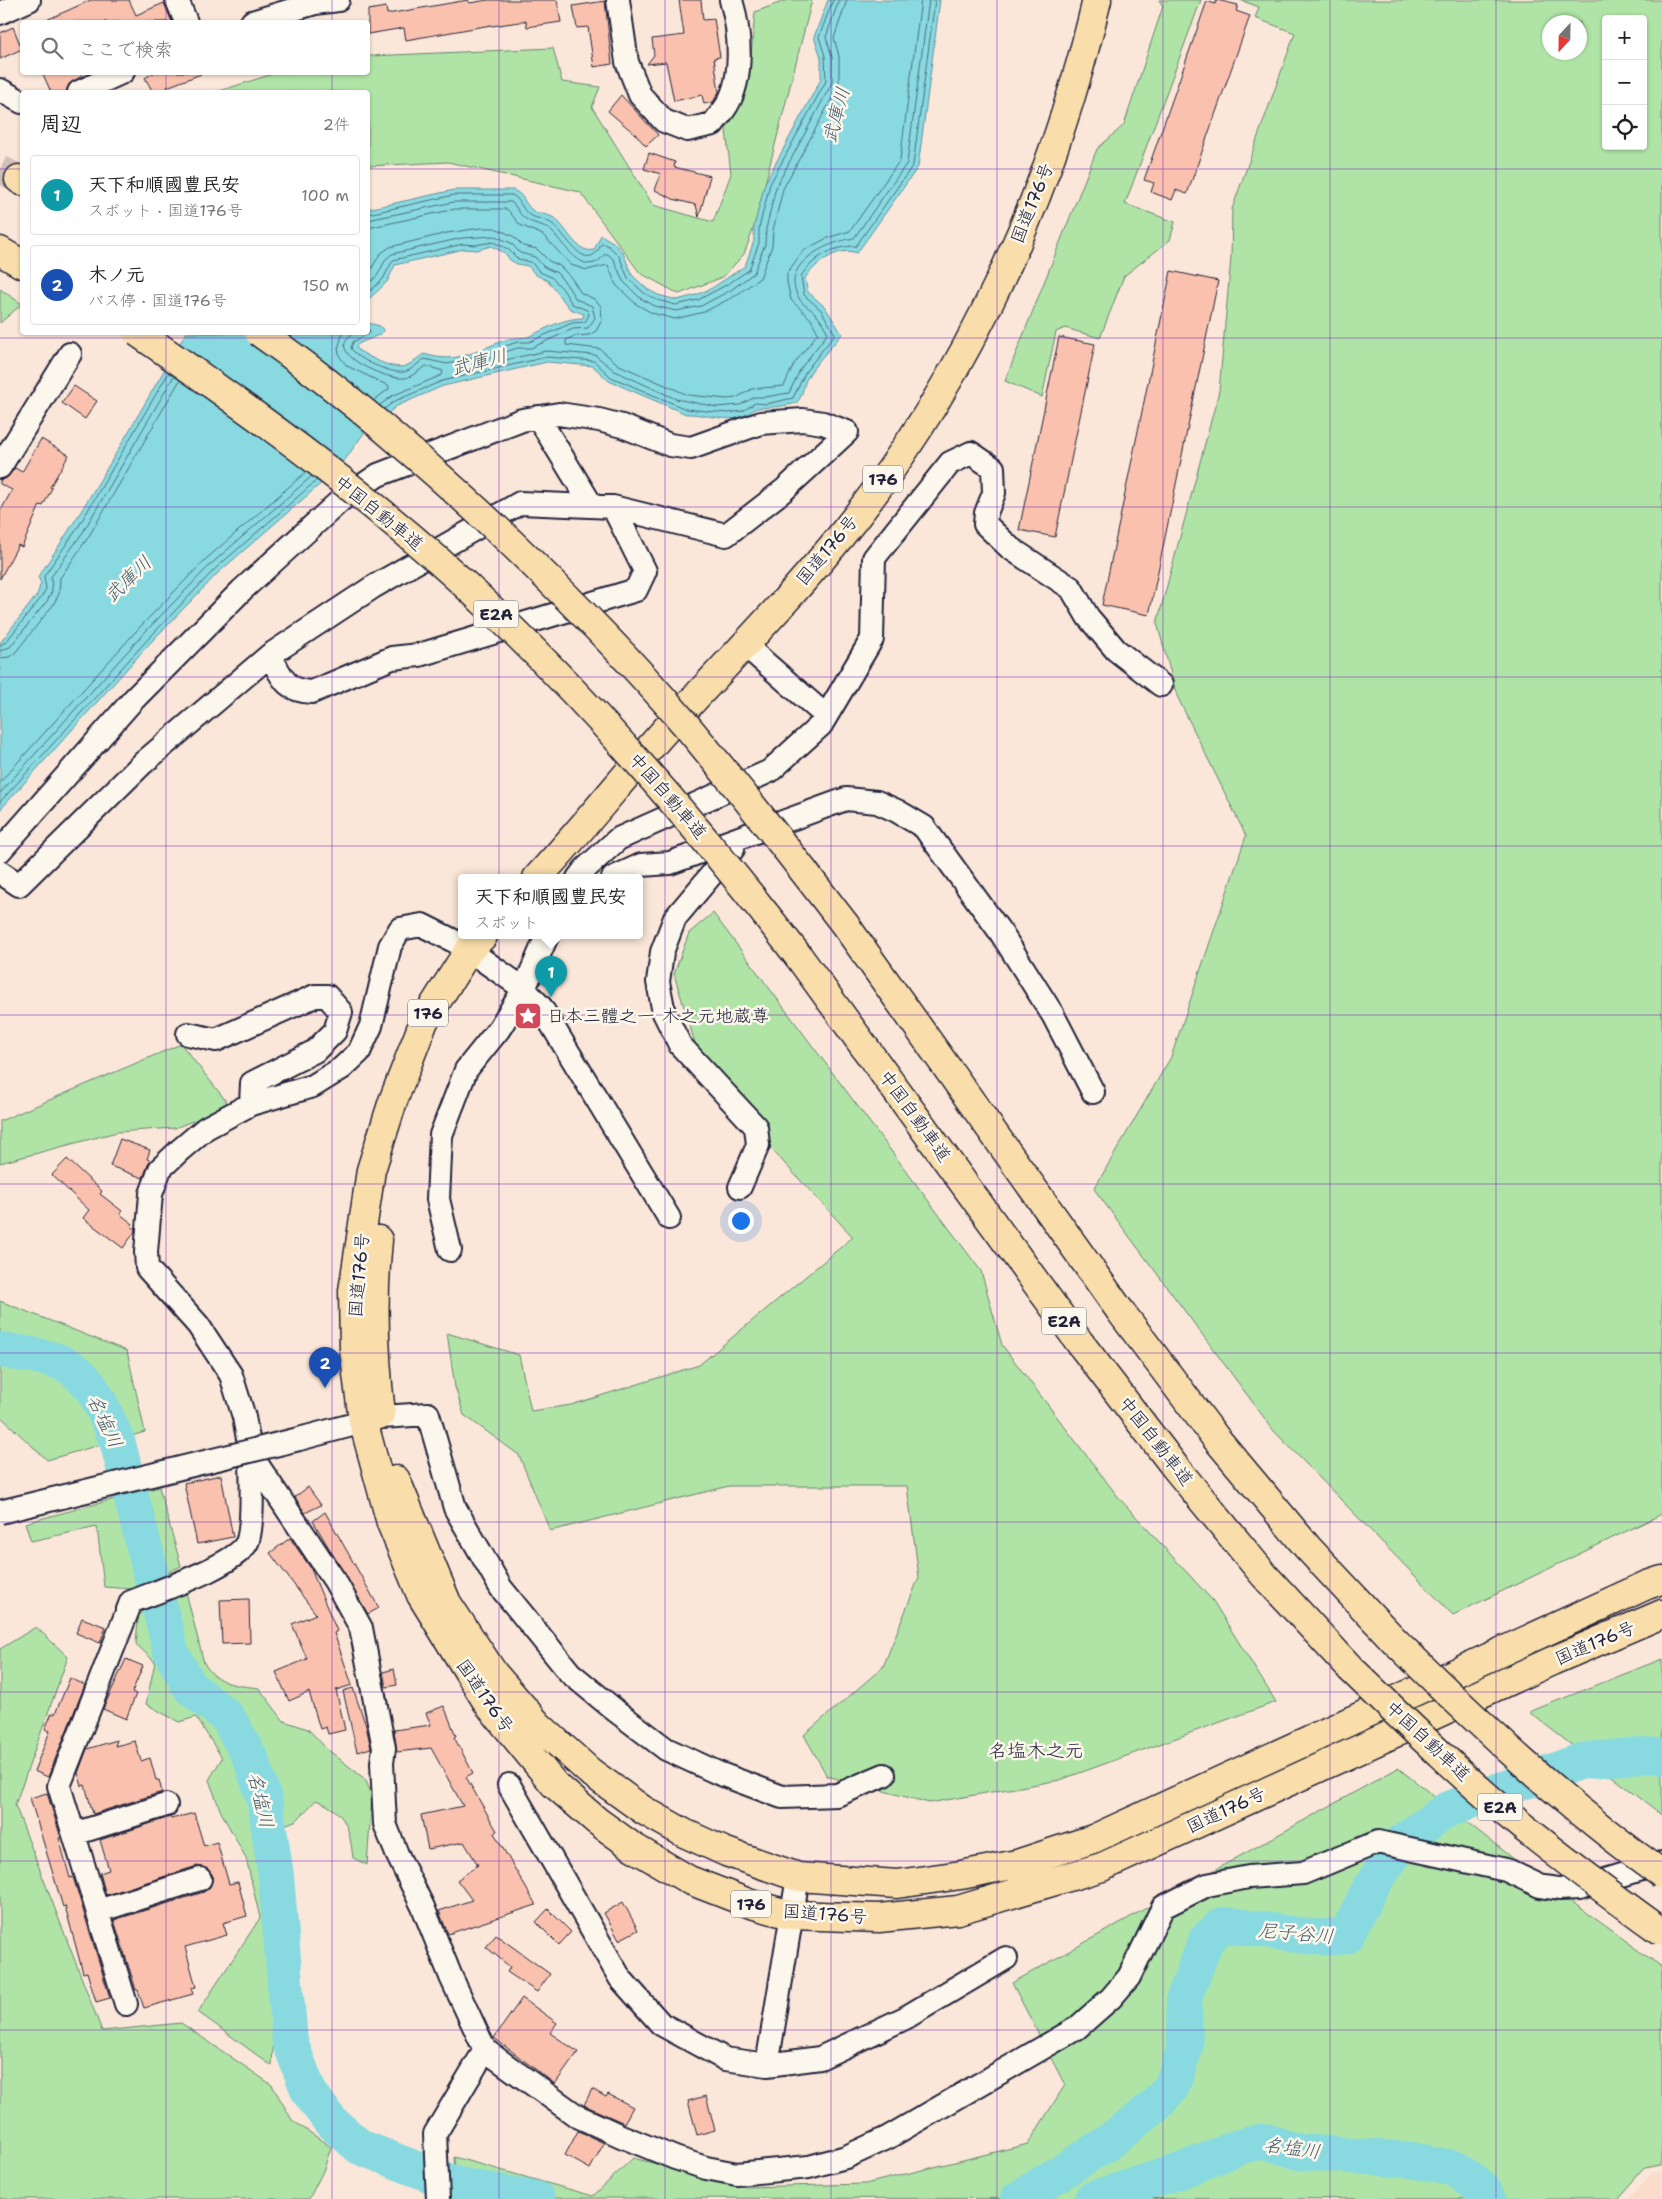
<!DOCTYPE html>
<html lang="ja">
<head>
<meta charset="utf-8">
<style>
	body { margin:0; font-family:"Shantell Sans","Klee One",sans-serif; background:#f2f2f2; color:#202124 }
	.controls { position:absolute; right:15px; top:15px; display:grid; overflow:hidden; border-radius:5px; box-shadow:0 1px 4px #0004 }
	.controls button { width:45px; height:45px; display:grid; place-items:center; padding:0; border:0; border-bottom:1px solid #e0e0e0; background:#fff; color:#202124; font:25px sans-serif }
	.compass { position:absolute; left:1542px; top:15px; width:45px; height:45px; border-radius:50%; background:#fff; box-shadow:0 1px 4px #0004; rotate:202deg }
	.you { position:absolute; left:740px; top:1220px; width:18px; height:18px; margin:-12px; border:4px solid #fff; border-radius:50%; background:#1a73e8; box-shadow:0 0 0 8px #1a73e833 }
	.badge { display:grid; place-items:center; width:32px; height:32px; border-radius:50%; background:#d1495b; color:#fff; font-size:16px; font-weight:700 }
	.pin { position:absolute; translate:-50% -41px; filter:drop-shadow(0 1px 2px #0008) }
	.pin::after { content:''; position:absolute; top:26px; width:18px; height:15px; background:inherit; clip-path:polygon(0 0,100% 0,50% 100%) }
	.popup { position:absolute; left:458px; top:874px; width:185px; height:65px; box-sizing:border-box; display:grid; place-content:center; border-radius:5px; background:#fff; filter:drop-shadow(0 1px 4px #0005); font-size:16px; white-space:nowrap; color:#757577 }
	.popup b { font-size:19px; color:#202124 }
	.popup::after { content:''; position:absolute; left:50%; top:100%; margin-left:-10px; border:10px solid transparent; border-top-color:#fff }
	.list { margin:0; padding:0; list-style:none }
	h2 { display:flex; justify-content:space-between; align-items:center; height:65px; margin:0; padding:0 20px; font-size:21px }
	h2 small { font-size:16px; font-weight:400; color:#757577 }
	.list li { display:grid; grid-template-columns:32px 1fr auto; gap:15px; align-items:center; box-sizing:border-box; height:80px; margin:0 10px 10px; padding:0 10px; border:1px solid #e0e0e0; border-radius:5px }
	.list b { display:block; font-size:19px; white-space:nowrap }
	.list p { margin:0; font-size:16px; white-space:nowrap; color:#757577 }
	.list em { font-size:16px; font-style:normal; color:#757577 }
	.icon { flex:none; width:28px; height:28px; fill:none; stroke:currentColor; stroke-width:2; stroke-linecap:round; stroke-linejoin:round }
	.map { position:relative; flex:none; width:1662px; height:2199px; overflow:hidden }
	.search { position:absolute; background:#fff; box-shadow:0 1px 4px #0004; left:20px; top:20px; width:350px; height:55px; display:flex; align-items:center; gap:12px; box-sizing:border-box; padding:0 18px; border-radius:5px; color:#757577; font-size:19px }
	.panel { position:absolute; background:#fff; box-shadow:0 1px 4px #0004; left:20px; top:90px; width:350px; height:245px; border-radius:5px }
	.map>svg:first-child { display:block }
</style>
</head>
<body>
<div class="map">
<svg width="1662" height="2199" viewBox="0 0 1662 2199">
	<rect width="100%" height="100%" fill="#fbe7d9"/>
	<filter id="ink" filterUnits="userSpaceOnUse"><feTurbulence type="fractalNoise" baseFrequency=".02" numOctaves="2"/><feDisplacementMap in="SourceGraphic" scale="10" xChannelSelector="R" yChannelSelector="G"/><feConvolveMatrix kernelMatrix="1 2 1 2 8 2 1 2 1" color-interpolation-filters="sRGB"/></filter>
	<g filter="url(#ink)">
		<path fill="#fbdccc" d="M1662,2169v30h-35l26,-28z"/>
		<path fill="#afe4a6" stroke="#688370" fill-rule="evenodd" d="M787,0h25l-58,227 -10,27 -21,23 -44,17 -39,-21 -60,-81 -132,-30 -80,4v-74h-152l60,-19 92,-1v-15l2,-1 183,-8 9,34 38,5 -8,20 61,98 60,17 18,-48 -5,-44 25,-75 4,-43z
			M1159,0h42l-76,204 50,18 -5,18 -46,36 -24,62 -35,-10 -9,4 -14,65 -37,-16 92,-232 27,-24 39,-119z
			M1240,0h422v1514l-209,101 -179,-184 -180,-242 77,-132 75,-221 -69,-140 -20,-73 62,-232 12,-133 1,-49 63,-176 -40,-15 4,-11zM1606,19h37v127h-37zM1550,22h30v30h-30z
			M0,289l22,15 -22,19z
			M713,913l268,358 21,74 117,153 94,103 63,101 -216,78 -131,23 -102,-27 -23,-41 79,-68 36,-90 -12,-91h-178l-179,45 -31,-76 -55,-40 -9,-28 -8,-54 72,22 12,56 40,-6 128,-40 154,-128 -147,-158 -32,-105 15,-41z
			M181,1044l49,62 -55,22 -58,4 -117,31v-42z
			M0,1301l127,50 18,81 -98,28 -47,-44z
			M159,1487l22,79 -49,23 -28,-2 -7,-60 -66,14 -6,-18z
			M186,1592l18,71c13,22 32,22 55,25l25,33 24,8 19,20 38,30 7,16 -5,70 -14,-7c-4,-31 -6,-45 -37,-58l-19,20 -42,17 15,76 6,77 -4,76 -74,-54 62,-94 -14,-60 -25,-46 -12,-32 13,-22 -26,-41 -17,5 -33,-18 9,-42 -19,-18 3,-37z
			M36,1627l32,30 -53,148 87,226 79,-8 91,62 20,35 39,27 -7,22 -15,30h-309v-550z
			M1662,1659v156l-133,-103z
			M1398,1768l130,102 134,97v196l-16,3 -29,33 -1161,-1 -2,-41 139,39 40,-38 113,29 119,-3 163,-40 37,-59 -53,-102z"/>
		<path fill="#88dae0" stroke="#5f909e" d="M828,0h112l-22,167 -61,86c-19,-7 -41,10 -52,25l3,14 17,15 17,27c-12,15 -28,30 -36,46 -3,7 -3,16 -9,22 -4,4 -34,6 -40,6 -5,2 -6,4 -10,7 -15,9 -44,-2 -61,-1l-77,-33 -16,-15 -46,-4 -104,24 -46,20 -31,24 -26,37 -121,105 -67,69 -152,169v-167l37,-48 4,-12 -3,-6c54,-78 100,-163 148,-244l182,-1v-9l12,3 4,5 -3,3 -23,10 -2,3 3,4c12,6 35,21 49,14 5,-2 10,-8 16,-11 35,11 52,-4 84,-15 8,-2 15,0 22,-3 17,-8 34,-18 53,-18l1,-4 -14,-5 -22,-28 -12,-6 -8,-9 -11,-2 -7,-4 -5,-7 -14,-7 -14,4 -13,-1 -69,16 -8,17 -19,18v-91l86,-19h59c12,5 10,12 19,20 6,5 15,3 22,8 13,9 22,36 40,32l7,-15 12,7 10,11 9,22 15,14 11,6 19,5 19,-5 16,-7 33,-22 9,-25v-14l11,-44 56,-104v-22l-7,-20z"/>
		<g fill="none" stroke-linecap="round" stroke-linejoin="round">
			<path stroke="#4b6c7d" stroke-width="1" d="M368,214l86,-19h58c8,4 9,12 15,18 7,6 15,5 22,9 17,8 36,58 53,21l7,3 10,10 9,22 16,15 13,7 19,5 22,-5 30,-16 21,-14 10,-27v-15l11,-44 56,-103 -1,-25 -6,-19 14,-37
				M368,220l86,-18h57c6,4 8,13 15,17 7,5 15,5 22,9 14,11 36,55 57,26h3l6,6 9,21 17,17 15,8 21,5 25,-5 30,-16 23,-17 11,-29 1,-15 10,-42 56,-104v-26l-6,-20 13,-37
				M368,228l87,-19h52l13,16 23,10 28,30 16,5 21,-5 8,20 20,19 16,9 23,6 29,-7 31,-16 25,-18 12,-32 1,-16 10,-41 56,-104v-29l-5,-18 13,-38
				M368,275l12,-21 10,-7 57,-14 34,-5h14l18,8 10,10 14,3 12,12 11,5 12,13 9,14 13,6 7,7 1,14 -6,11 -7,4 -14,1 -9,4v5l34,4 19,16 69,30 39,4 9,-1 16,-9 32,-3 10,-22 24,-31 -7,-14 -20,-19 -4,-18v-9l16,-22 24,-13 23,-7 50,-71 21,-160
				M368,284l9,-8 9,-17 6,-5 70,-16 33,-2 16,7 9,10 15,4 9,10 13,6 10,12 9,14 16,7 3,12 -7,10 -15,1 -42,19h-14l-30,11v5l59,-13 49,4 20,16 61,28 41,8 23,-2 15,-8h10l24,-4 12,-25 27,-35c-3,-6 -8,-14 -12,-19 -5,-6 -14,-9 -17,-16 -21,-34 29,-56 55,-60l53,-75 22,-163
				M368,293l15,-14 10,-19 70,-16 12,1 18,-3 15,7 10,10 13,3 9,10 11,5 11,11 10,16 15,6 2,5 -4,7 -13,1 -43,19h-11l-10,3 -9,5 -33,10 -19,4 -23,-5c-7,5 -12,11 -20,13 -13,2 -48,-13 -53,-24l2,-6 16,-9 1,-2 -2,-2
				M343,332l-5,17 2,8 7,9 42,20v3l-15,11
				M356,332c-39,19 31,49 49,46 9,-2 14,-8 21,-12l17,5 -1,4 -50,21 -12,9
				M384,409l11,-8 47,-20 105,-24 47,4 17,16 75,32 42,4 15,-2 12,-8 11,1 27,-6 13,-27 29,-37 -14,-24 -17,-15 -3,-19c13,-19 32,-30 55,-30l57,-81 22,-165
				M0,645l6,-3 35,-44 5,-9 -2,-13 33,-47 92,-157
				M0,651l10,-4 37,-46 5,-10 -1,-14 32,-45 91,-156
				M0,658l9,-1 6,-4 38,-48 6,-11 1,-16 29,-42 91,-156
				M0,782l139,-154 67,-69 100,-87
				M0,793l144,-160 67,-69 101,-88
				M0,802l149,-164 67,-70 101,-88"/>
			<path stroke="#88dae0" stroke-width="36" d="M0,1350c18,3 39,5 57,11 35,11 48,52 61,83l53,208 19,35 38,31 23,41 14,43 11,74 14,166 19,50 22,30 29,25 97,38 80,14
				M1018,2199l88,-55 49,-38 17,-20 13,-39 -1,-49 22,-58 16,-15c40,1 84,17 124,11l24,-48 33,-47 45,-32 133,-48 60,-6 21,1
				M1092,2199l91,-29 55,-23 27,-6 34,11 112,8 45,9 28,21 5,9"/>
		</g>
		<path fill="#fac2ae" stroke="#22223b" d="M91,0h38l7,15 28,-12 8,19h-130z
			M468,0l2,3 18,-3h69l4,22 -34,5 -1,-6 -34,5 -1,-1 -85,15 -2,-12 -36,6v-24l18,-3 1,7z
			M679,0h22l2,20 11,-1 6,38 -6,1 5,34 -6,10 -9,2 -2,-9 -28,6 -8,-39 -19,2 7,-9 -2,-16 32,-4z
			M1217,0l21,5 -2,6 14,5 -63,178 -11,-4 -4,10 -21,-8 3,-9 -10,-3 63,-179 8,3z
			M605,1l7,63 -18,3 -6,-40 -11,1 -4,-22z
			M13,27l9,22 -22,10v-26z
			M42,72h38l2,4 -13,8 -3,8h-15z
			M155,72h46v2l-34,13 2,5h-16l-8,-14z
			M621,95l37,40 -12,11 -11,-12 -27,-23z
			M649,153l26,9 -1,5 36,9 -11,41 -3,-12 -23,-6 -18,-9 6,-16 -17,-5z
			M1171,271l47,10 -69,334 -47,-10z
			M1059,337l36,7 -40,193 -36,-7z
			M74,386l23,15 -12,18 -23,-16z
			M41,439l28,16 -19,32 2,1 -9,18 -3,-1 -18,42 -4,-2 -18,34v-67l12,-22 -12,-6v-4l7,-2 8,-10 7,4z
			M120,1139l30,11 -3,9 3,1 -7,18 -33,-12z
			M67,1159l35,32 -2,3 22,17 -2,3 13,10 -2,2 4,3 -1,4 -11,15 -40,-30 6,-8 -37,-35z
			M221,1475l12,62 -36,7 -13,-61z
			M308,1487l13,18 -16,8 -10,-16z
			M325,1512l54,96 -11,6 -55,-93z
			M290,1538l20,29 27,64 -3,2 18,52 -16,5 9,40 -17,4 -2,-7 -6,2 -11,-37 -20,9 -13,-29 31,-13 -15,-35 24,-10 -46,-61z
			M249,1599l1,44 -28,1 -2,-44z
			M82,1618l24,9 -6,16 -24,-10z
			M126,1659l17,7 -11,26 4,2 -10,25 -23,-10z
			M394,1669l3,16 -11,2 -3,-15z
			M70,1678l15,7 -37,92 -14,-6 16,-40 -5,-2 7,-16 3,1z
			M353,1688l13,38 5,22 -14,4 -14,-61z
			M444,1706l12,30 -2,1 19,36 -7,4 31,54 -3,2 42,72 -88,29 -9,-23 33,-11 -15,-20 21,-15 -14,-23 -36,7 -7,-34 42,-9 -32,-58 -34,4 -3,-22 37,-5 -5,-12z
			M117,1740l-2,6 20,-5 6,20 9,-3 6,22h3l3,12 -69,22 -8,-29 -3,1 -4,-13 9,-24z
			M47,1793l14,45h-2l11,40 3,-1 37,121 -14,4 -9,-30 -4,1 -18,-67 -2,1 -33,-109z
			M194,1813l10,33 13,-4 12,42 9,-2 9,34 -24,7 4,12 -42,12 11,40 -5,1 2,6 -49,14 -6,-18h-2l-22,-70 90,-28 6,-5 3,-11 -5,-7 -11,-3 -91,29 -6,-22 9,-3 -9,-30 70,-23 1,2z
			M623,1902l15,28 -19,10 -15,-27z
			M548,1909l23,23 -12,13 -23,-23z
			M496,1935l54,39 -13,18 -30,-20 3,-5 -24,-20z
			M522,1998l35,25 -7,10 28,19 -23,32 -61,-46z
			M592,2089l14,8 2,-3 25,13 -9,16 -40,-18z
			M706,2096l9,34 -18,5 -9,-34z
			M578,2131l26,12 -14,26 -25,-14z"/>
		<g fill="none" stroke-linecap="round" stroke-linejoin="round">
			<path stroke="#d0c0b9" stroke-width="28" stroke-dasharray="28 14" stroke-linecap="butt" d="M0,169l19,10"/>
			<g stroke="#22223b" stroke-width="26">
				<path id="minor" d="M177,0l9,22
					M618,0l9,62 13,33 24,26 23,9 26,-6c4,-6 10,-12 14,-19 17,-28 13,-75 4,-105
					M0,13l29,-13
					M252,22l63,-19 23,-3
					M0,90l22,12
					M79,92l44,-20
					M538,417l54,89
					M0,467l70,-113
					M746,646l80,70
					M270,655c12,22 15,36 42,37l80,-34 27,-3 217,-65 9,-19 -32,-64
					M733,849l-58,69 -13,34 -4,30 6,31 16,32 76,82 2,18 -18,42
					M0,851l133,-151 109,-110 99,-90 37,-25 144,-55 37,-6 40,6 23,6 48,19 21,3 70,-25 42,-3 20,3 24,9 -63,58 -58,45 -113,-28 -93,-4 -147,84 -103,68 -127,108 -124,122 -19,-13
					M578,878l7,-9 33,-30 152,-68 51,-46 51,-86 2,-81 76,-95 21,-10 22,15 1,25 -8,20 -1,11 25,24 61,40 17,29 28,33 45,35
					M613,878l28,-13 29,-2 176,-64 31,3 20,9 27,16 77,106 52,82 40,77
					M547,936l-23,53 -64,-45 -38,-19 -22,4 -10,17 -19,80 -12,26 -17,16 -29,18 -62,18 -45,24 -26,22 -20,19 -9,25 -5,58 1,16 51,57 33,50 13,42 7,38 84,126 26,47 23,120 -2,15 3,61 12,30 26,53 28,70 34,73 92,66 44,20 54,22 31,10 31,6 72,-7 37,-10 41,-19 190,-110 34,-30 18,-21 34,-70 44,-22 42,-8 54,-4 75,-31 128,28 34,16 19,3 20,-1 83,-25
					M188,1034l28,6 99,-44h12l14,16 -6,19 -20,20 -63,32 -1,21
					M450,1250l-12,-51 3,-64 25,-65 33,-41 25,-40 17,18 128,211
					M299,1439l83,-22 46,-3 27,94 46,80 69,85 46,38 50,38 52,24 64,24 55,-2 47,-20
					M509,1785l111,193 41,46 64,35 42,6 53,-7 85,-40 101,-60
					M74,1834l92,-29
					M98,1911l102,-32
					M126,2004l-67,-218 72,-184c24,-10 110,-38 117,-62 6,-22 3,-61 3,-85
					M767,2065l31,-188
					M438,2199l-3,-65 50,-84"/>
			</g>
			<g stroke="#22223b" stroke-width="31">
				<path id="highway" d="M19,179l3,2
					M0,251l22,13
					M537,878c46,-49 87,-102 132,-152 58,-63 117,-123 171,-189 127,-156 211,-343 257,-537
					M846,926l275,386 94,125 93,111 85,91
					M483,936l-14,14 -45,71 -31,80 -22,69 -18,121 1,59 9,71 28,102 30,72 68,110 65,79 43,37 36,26 56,33 62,24 40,11 88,3 79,-8 144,-43 450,-206 110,-47
					M799,957l281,386 95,124 89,108 86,93
					M378,1240c-6,59 -4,115 3,174
					M396,1480l51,123 47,71 44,51 51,46 54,39 41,23 42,19 72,25 99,7 64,-9 56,-11 76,-25 554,-254 15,-5"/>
			</g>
			<use href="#minor" stroke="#fbf7ec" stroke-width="22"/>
			<use href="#highway" stroke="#f9deab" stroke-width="28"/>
			<g stroke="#22223b" stroke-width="26" stroke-linecap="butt">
				<path id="minor-bridge" d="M0,1512l299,-73"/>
			</g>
			<g stroke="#22223b" stroke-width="31" stroke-linecap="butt">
				<path id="highway-bridge" d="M137,332c122,84 244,172 351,274 114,108 215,227 311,351
					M259,332c85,59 164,128 240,199 65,62 129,126 187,194 55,66 108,133 160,201
					M1393,1639c85,84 172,166 269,235
					M1350,1668c56,54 112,109 173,159 45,36 92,71 139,105"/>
			</g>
			<use href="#minor-bridge" stroke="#fbf7ec" stroke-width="22"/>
			<use href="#highway-bridge" stroke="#f9deab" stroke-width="28"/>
		</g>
	</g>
	<path fill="none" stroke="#7b2cbf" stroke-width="1" stroke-opacity="0.55" d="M166,0v22M332,0v22M499,0v2199M665,0v2199M831,0v2199M997,0v2199M1163,0v2199M1330,0v2199M1496,0v2199M166,72v20M332,72v20M0,169h22M368,169h1294M166,332v1867M332,332v1867M0,338h1662M0,507h1662M0,677h1662M0,846h1662M0,1015h1662M0,1184h1662M0,1353h1662M0,1522h1662M0,1692h1662M0,1861h1662M0,2030h1662"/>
	<defs>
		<g id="sight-square" transform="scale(1.4375)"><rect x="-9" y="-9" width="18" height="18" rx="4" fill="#d1495b" stroke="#fbf7ec"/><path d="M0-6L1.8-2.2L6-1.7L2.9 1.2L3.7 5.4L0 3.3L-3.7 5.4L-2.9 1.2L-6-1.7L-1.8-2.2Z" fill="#fff"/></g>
	</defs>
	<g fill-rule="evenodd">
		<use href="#sight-square" x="528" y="1016"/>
	</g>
	<g text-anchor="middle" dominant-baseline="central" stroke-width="5" stroke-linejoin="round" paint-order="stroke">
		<g fill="#fbf7ec" stroke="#636270" stroke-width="1">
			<rect x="863" y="465.5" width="40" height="27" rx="4"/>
			<rect x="473.5" y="600.5" width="45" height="27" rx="4"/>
			<rect x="408" y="999.5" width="40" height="27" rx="4"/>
			<rect x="1041.5" y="1307.5" width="45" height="27" rx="4"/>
			<rect x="1477.5" y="1793.5" width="45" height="27" rx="4"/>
			<rect x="731" y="1890.5" width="40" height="27" rx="4"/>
		</g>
		<g font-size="16" font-weight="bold" fill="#22223b">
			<text x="883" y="479">176</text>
			<text x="496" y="614">E2A</text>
			<text x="428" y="1013">176</text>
			<text x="1064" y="1321">E2A</text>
			<text x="1500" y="1807">E2A</text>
			<text x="751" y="1904">176</text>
		</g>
		<g font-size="18" fill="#22223b" stroke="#fbf7ec">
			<text transform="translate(1032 203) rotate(-68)">国道176号</text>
			<text transform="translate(379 513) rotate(39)">中国自動車道</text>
			<text transform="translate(827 550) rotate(-50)">国道176号</text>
			<text transform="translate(668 796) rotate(49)">中国自動車道</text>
			<text transform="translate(915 1116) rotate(54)">中国自動車道</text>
			<text transform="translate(359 1275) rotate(-85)">国道176号</text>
			<text transform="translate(1156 1441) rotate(52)">中国自動車道</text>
			<text transform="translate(1595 1643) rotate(-23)">国道176号</text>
			<text transform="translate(485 1696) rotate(55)">国道176号</text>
			<text transform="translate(1428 1741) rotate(43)">中国自動車道</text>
			<text transform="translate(1226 1810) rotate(-25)">国道176号</text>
			<text transform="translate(825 1914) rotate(4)">国道176号</text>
		</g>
		<g font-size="18" fill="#22223b" stroke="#fbf7ec" text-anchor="start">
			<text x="547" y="1016">日本三體之一 木之元地蔵尊</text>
		</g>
		<g font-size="19" font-style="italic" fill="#41596d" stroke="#fbf7ec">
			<text transform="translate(836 115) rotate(-75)">武庫川</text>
			<text transform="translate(479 362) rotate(-14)">武庫川</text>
			<text transform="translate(128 579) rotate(-44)">武庫川</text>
			<text transform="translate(105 1421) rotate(65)">名塩川</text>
			<text transform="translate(261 1800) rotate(77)">名塩川</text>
			<text transform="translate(1296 1933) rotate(5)">尼子谷川</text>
			<text transform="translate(1292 2148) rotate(8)">名塩川</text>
		</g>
		<g font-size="19" fill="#22223b" stroke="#fbf7ec">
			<text x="1036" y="1750">名塩木之元</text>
		</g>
	</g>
</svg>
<div class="controls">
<button>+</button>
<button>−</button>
<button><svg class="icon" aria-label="locate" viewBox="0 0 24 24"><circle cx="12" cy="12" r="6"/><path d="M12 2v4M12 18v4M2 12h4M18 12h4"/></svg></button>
</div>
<svg class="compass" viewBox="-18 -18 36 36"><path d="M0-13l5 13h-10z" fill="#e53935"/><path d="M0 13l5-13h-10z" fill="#757577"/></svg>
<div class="you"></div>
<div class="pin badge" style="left:551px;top:997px;background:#0f9aa8">1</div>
<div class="popup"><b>天下和順國豊民安</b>スポット</div>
<div class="pin badge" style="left:325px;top:1388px;background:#1a4fb4">2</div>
<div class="search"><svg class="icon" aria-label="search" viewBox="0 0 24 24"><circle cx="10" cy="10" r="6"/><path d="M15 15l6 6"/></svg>ここで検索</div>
<section class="panel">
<h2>周辺<small>2件</small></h2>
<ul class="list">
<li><span class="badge" style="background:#0f9aa8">1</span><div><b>天下和順國豊民安</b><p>スポット · 国道176号</p></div><em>100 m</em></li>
<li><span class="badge" style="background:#1a4fb4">2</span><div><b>木ノ元</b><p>バス停 · 国道176号</p></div><em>150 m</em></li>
</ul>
</section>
</div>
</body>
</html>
